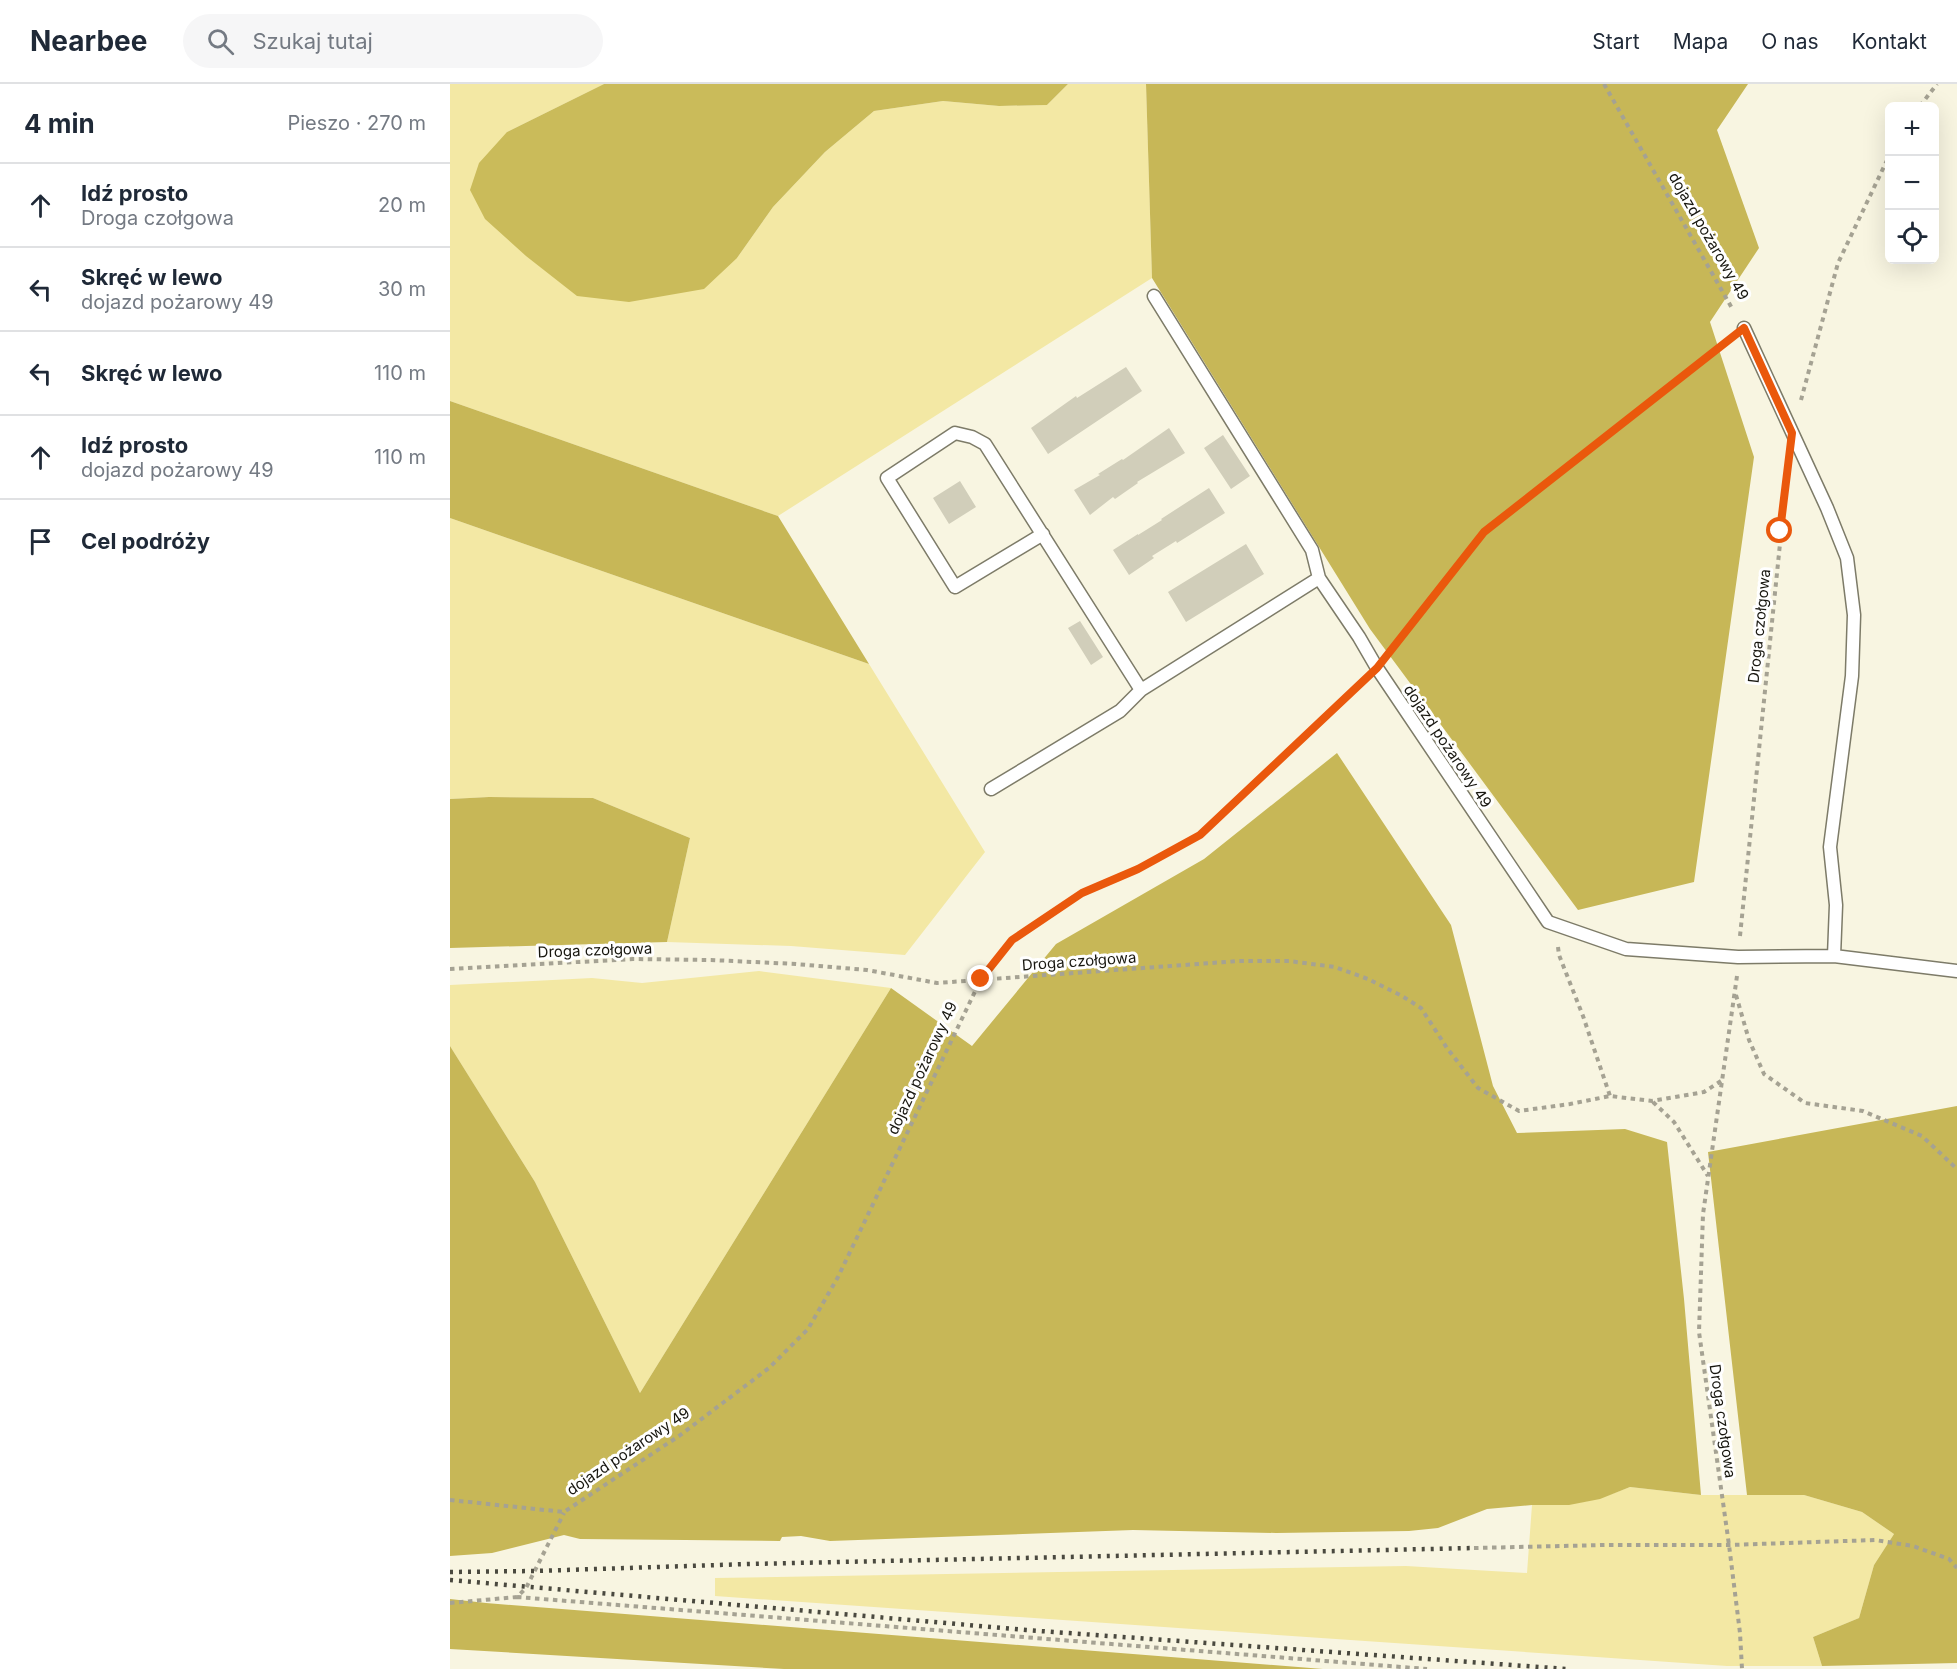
<!DOCTYPE html>
<html lang="pl">
<head>
<meta charset="utf-8">
<style>
	body { margin:0; font-family:Inter,sans-serif; background:#f6f6f7; color:#1f2937 }
	.controls { position:absolute; right:18px; top:18px; display:grid; overflow:hidden; border-radius:9px; box-shadow:0 6px 24px #0002 }
	.controls button { width:54px; height:54px; display:grid; place-items:center; padding:0; border:0; border-bottom:2px solid #e0e1e3; background:#fff; color:#1f2937; font:30px sans-serif }
	.stop { position:absolute; width:18px; height:18px; margin:-14px; border:4px solid #ea580c; border-radius:50%; background:#fff }
	.stop.end { background:#ea580c; border-color:#fff; box-shadow:0 2px 6px #0008 }
	.list { margin:0; padding:0; list-style:none }
	h2 { display:flex; justify-content:space-between; align-items:center; height:78px; margin:0; padding:0 24px; font-size:26px }
	h2 small { font-size:20px; font-weight:400; color:#747a83 }
	.list li { display:grid; grid-template-columns:39px 1fr auto; gap:18px; align-items:center; box-sizing:border-box; height:84px; padding:0 24px; border-top:2px solid #e0e1e3 }
	.list b { display:block; font-size:22px; white-space:nowrap }
	.list p { margin:0; font-size:20px; white-space:nowrap; color:#747a83 }
	.list em { font-size:20px; font-style:normal; color:#747a83 }
	.icon { flex:none; width:33px; height:33px; fill:none; stroke:currentColor; stroke-width:2; stroke-linecap:round; stroke-linejoin:round }
	.map { position:relative; flex:none; width:1507px; height:1585px; overflow:hidden }
	header { display:flex; align-items:center; gap:36px; box-sizing:border-box; height:84px; padding:0 30px; background:#fff; border-bottom:2px solid #e0e1e3 }
	header strong { font-size:28px }
	nav { display:flex; gap:33px; margin-inline-start:auto; font-size:21px }
	.search { width:420px; height:54px; background:#f6f6f7; display:flex; align-items:center; gap:15px; box-sizing:border-box; padding:0 21px; border-radius:33px; color:#747a83; font-size:22px }
	main { display:flex }
	aside { flex:1; background:#fff }
	.map>svg:first-child { display:block }
</style>
</head>
<body>
<header>
<strong>Nearbee</strong>
<div class="search"><svg class="icon" aria-label="search" viewBox="0 0 24 24"><circle cx="10" cy="10" r="6"/><path d="M15 15l6 6"/></svg>Szukaj tutaj</div>
<nav><a>Start</a><a>Mapa</a><a>O nas</a><a>Kontakt</a></nav>
</header>
<main>
<aside>
<h2>4 min<small>Pieszo · 270 m</small></h2>
<ul class="list">
<li><svg class="icon" aria-label="ahead" viewBox="0 0 24 24"><path d="M12 20V5M6 11l6-6 6 6"/></svg><div><b>Idź prosto</b><p>Droga czołgowa</p></div><em>20 m</em></li>
<li><svg class="icon" aria-label="left" viewBox="0 0 24 24"><path d="M17 20v-9H6M10 6l-5 5 5 5"/></svg><div><b>Skręć w lewo</b><p>dojazd pożarowy 49</p></div><em>30 m</em></li>
<li><svg class="icon" aria-label="left" viewBox="0 0 24 24"><path d="M17 20v-9H6M10 6l-5 5 5 5"/></svg><div><b>Skręć w lewo</b></div><em>110 m</em></li>
<li><svg class="icon" aria-label="ahead" viewBox="0 0 24 24"><path d="M12 20V5M6 11l6-6 6 6"/></svg><div><b>Idź prosto</b><p>dojazd pożarowy 49</p></div><em>110 m</em></li>
<li><svg class="icon" aria-label="arrive" viewBox="0 0 24 24"><path d="M6 21V4h12l-3 4 3 4H6"/></svg><div><b>Cel podróży</b></div></li>
</ul>
</aside>
<div class="map">
<svg width="1507" height="1585" viewBox="0 0 1507 1585">
	<rect width="100%" height="100%" fill="#f8f5e1"/>
	<path fill="#f3e8a4" d="M0,0h154l-97,48 230,126 36,-51 52,-55 49,-41 69,-10 56,5 48,-1 21,-21h78l6,194 -374,238 -328,-115z
		M0,434l419,146 116,188 -80,103 -114,-9 -124,-4 23,-104 -97,-40 -104,-1 -39,2z
		M309,887l132,17 -251,405 -105,-211 -85,-136v-61l142,-7 50,5z
		M1180,1403l71,8h103l58,17 32,22 -20,31 -15,53 -46,19 9,29h-95l-1012,-70v-18l691,-12 121,7 5,-68c41,0 59,-2 98,-18z"/>
	<path fill="#c7b757" d="M696,0h602l-31,46 42,118 -49,74 44,135 -60,425 -116,28 -208,-281 -218,-351z
		M0,317l328,115 91,148 -419,-146z
		M887,669l114,172 42,161 24,47 108,-4 42,13 17,157 17,196 -71,-8 -30,12 -31,6h-37l-45,4 -49,19 -29,3 -133,2 -143,-3 -303,11 -29,-5 -19,1 -2,4 -200,-2 -16,-4 -72,18 -42,3v-510l85,136 105,211 251,-405 81,58 84,-102 148,-85z
		M39,713l104,1 97,40 -23,104 -217,6v-149z
		M1507,1022v557l-135,3 -9,-29 46,-19 15,-53 20,-31 -32,-22 -58,-17h-57l-39,-343z
		M0,1515l36,4 837,66h-539l-334,-20z"/>
	<path fill="#cabb5a" d="M154,0h464l-21,21 -48,1 -56,-5 -69,10 -49,41 -52,55 -36,51 -33,31 -75,13 -52,-6 -51,-40 -41,-37 -15,-29 9,-27 28,-31z"/>
	<path fill="#d1ceba" d="M676,283l16,24 -94,63 -17,-26 45,-32 1,2z
		M719,344l16,25 -48,29 1,1 -23,16 -2,-2 -23,18 -16,-25 26,-15 -2,-1 24,-15 1,1z
		M773,351l27,41 -19,13 -27,-41z
		M510,397l16,26 -27,17 -16,-26z
		M759,404l16,25 -48,30 -1,-2 -24,15 2,2 -25,17 -16,-25 25,-16v1l24,-15 -1,-1z
		M796,460l18,30 -78,48 -18,-30z
		M630,537l23,36 -12,8 -23,-37z"/>
	<g fill="none" stroke-linecap="round" stroke-linejoin="round">
		<g stroke="#7d7b68" stroke-width="15">
			<path id="lane" d="M704,212l158,254 7,28 40,59 18,31 171,254 78,27 112,8 96,-1 123,15
				M1294,244l83,180 20,50 7,57 -2,61 -22,171 6,58 -2,51
				M593,450l-88,53 -68,-109 68,-45 17,4 13,7 156,246 178,-112
				M541,705l129,-78 21,-21"/>
		</g>
		<path stroke="#a5a293" stroke-width="4" stroke-dasharray="4.5 4.5" stroke-linecap="butt" d="M1154,0l129,226
			M1470,22l17,-22
			M1351,316l37,-137 52,-109
			M941,565l93,-117 245,-192
			M1290,852l47,-461
			M1108,863l1,8 24,61 27,80
			M0,885l183,-10 78,1 85,4 71,6 70,13 302,-22h50l46,6 33,12 34,17 19,12 26,40 31,40 41,23 51,-7 40,-8 42,5 52,-9 17,-11
			M1287,892l-34,238 -4,118 30,213 11,88 2,36
			M1286,911l13,45 15,34 41,29 58,8 59,25 35,33
			M1203,1018l21,20 34,54
			M0,1416l114,12 115,-76 90,-68 39,-39 30,-52 143,-298 31,-39 70,-47 56,-24 62,-34 162,-154
			M1024,1464l131,-3h124l146,-5 38,6 36,13 8,9
			M67,1513l910,72
			M0,1519l67,-6 9,-9 38,-75"/>
		<use href="#lane" stroke="#fff" stroke-width="12"/>
		<path stroke="#4a493f" stroke-width="4.5" stroke-dasharray="3 6" stroke-linecap="butt" d="M0,1488l85,-1 214,-7 725,-16
			M0,1496l576,50 541,39"/>
	</g>
	<g fill="none" stroke-linecap="round" stroke-linejoin="round">
		<path stroke="#ea580c" stroke-width="8" d="M531,895l31,-39 70,-47 56,-24 62,-34 177,-167 107,-136 260,-204 48,105 -12,98"/>
	</g>
	<g text-anchor="middle" dominant-baseline="central" stroke-width="6" stroke-linejoin="round" paint-order="stroke">
		<g font-size="15" fill="#17160f" stroke="#fff">
			<text transform="translate(1259 152) rotate(60)">dojazd pożarowy 49</text>
			<text transform="translate(1309 542) rotate(-84)">Droga czołgowa</text>
			<text transform="translate(998 662) rotate(56)">dojazd pożarowy 49</text>
			<text transform="translate(145 866) rotate(-2)">Droga czołgowa</text>
			<text transform="translate(629 877) rotate(-4)">Droga czołgowa</text>
			<text transform="translate(472 984) rotate(-65)">dojazd pożarowy 49</text>
			<text transform="translate(1273 1337) rotate(82)">Droga czołgowa</text>
			<text transform="translate(178 1367) rotate(-34)">dojazd pożarowy 49</text>
		</g>
	</g>
</svg>
<div class="controls">
<button>+</button>
<button>−</button>
<button><svg class="icon" aria-label="locate" viewBox="0 0 24 24"><circle cx="12" cy="12" r="6"/><path d="M12 2v4M12 18v4M2 12h4M18 12h4"/></svg></button>
</div>
<div class="stop" style="left:1330px;top:447px"></div>
<div class="stop end" style="left:531px;top:895px"></div>
</div>
</main>
</body>
</html>
